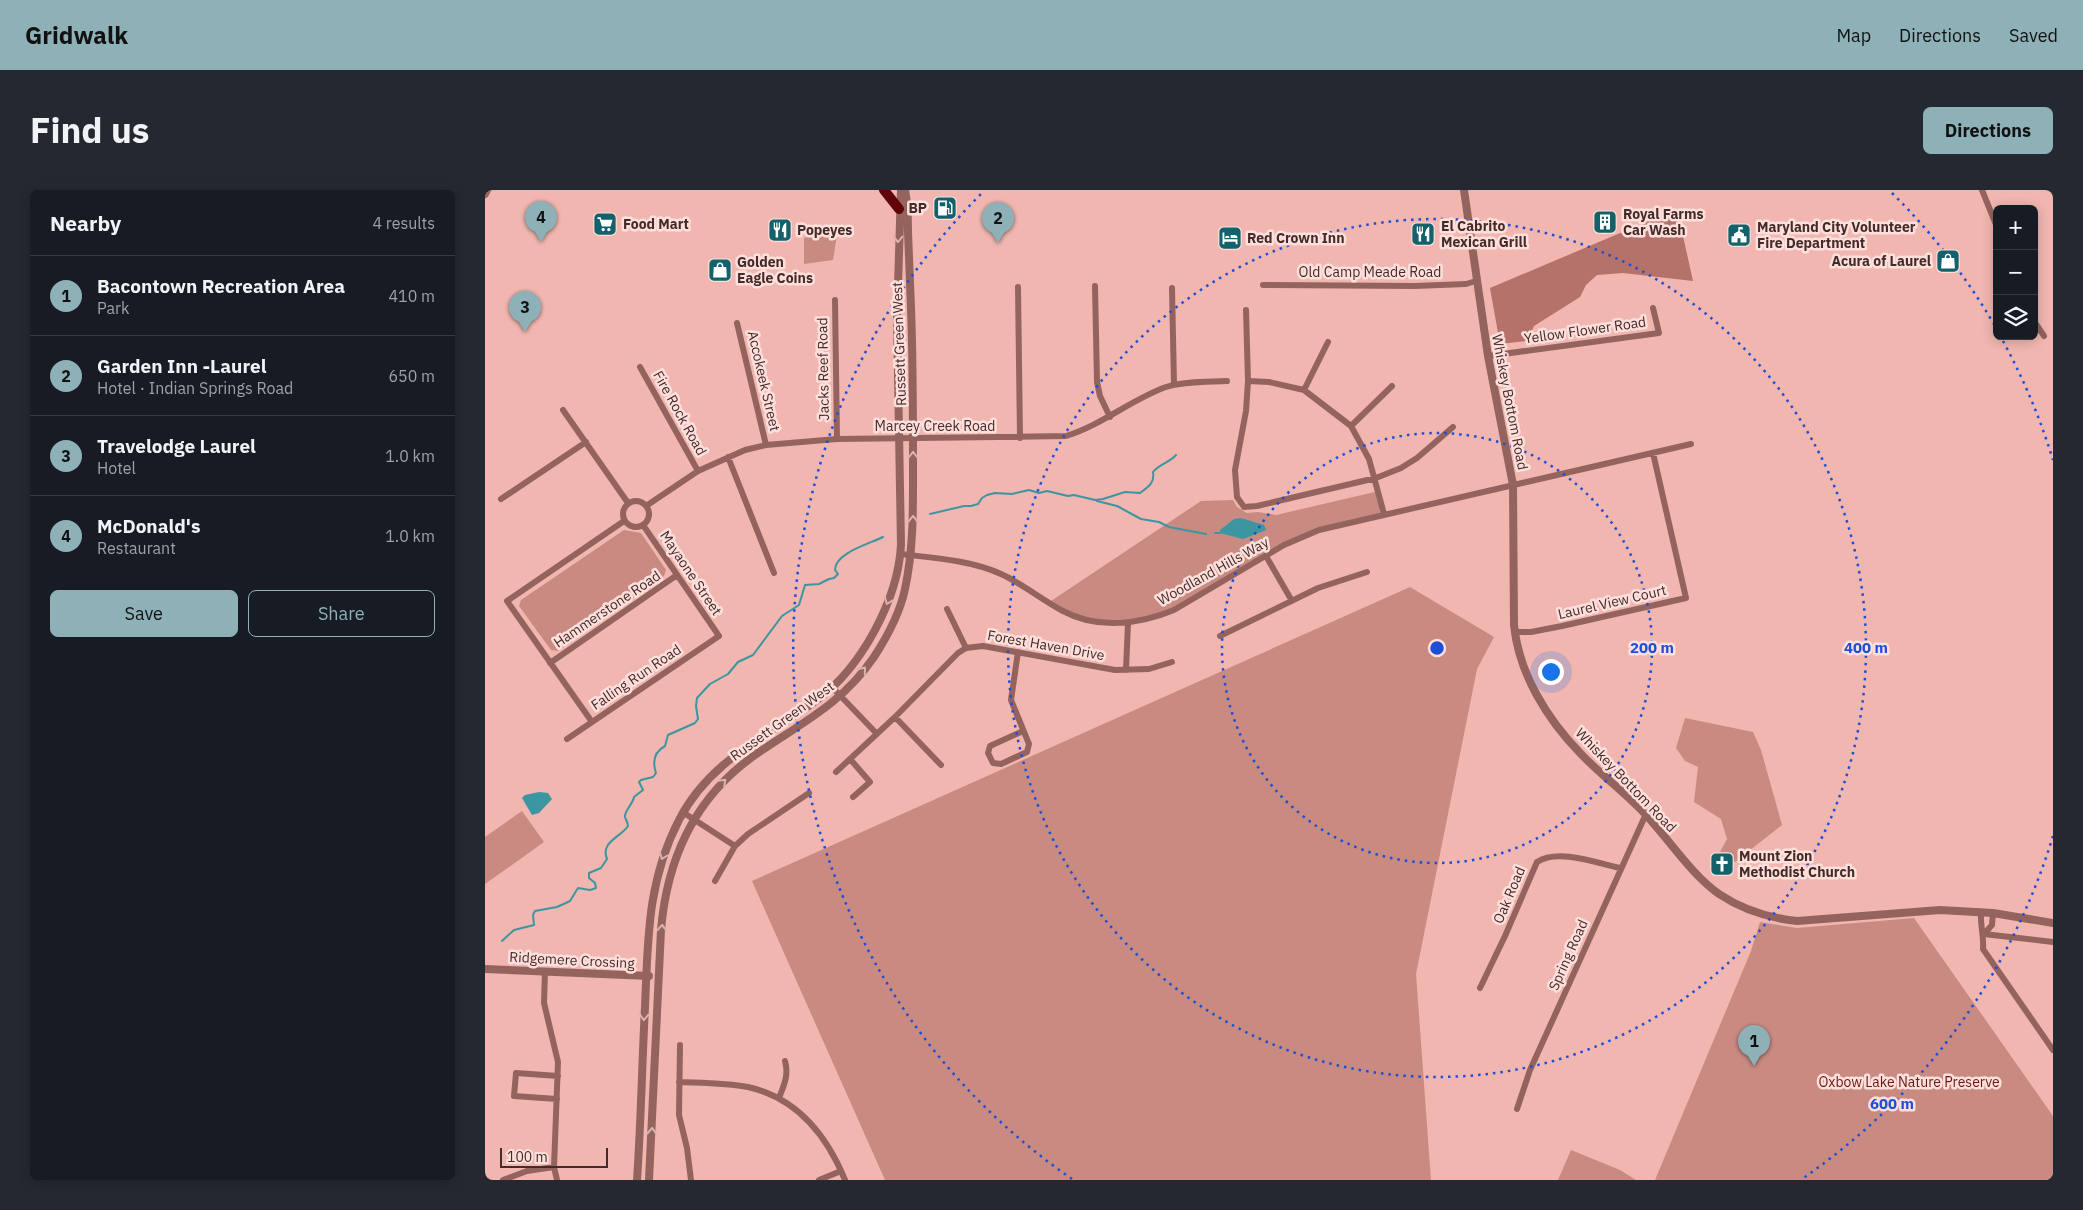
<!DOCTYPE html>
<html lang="en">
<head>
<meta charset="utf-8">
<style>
	body { margin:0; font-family:"IBM Plex Sans",sans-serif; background:#242831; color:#f1f3f6 }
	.controls { position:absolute; right:15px; top:15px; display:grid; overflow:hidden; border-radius:8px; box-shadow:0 2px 12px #0003 }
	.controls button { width:45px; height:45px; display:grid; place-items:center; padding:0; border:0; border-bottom:1px solid #363941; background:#171b24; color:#f1f3f6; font:25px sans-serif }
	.scale { position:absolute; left:15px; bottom:12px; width:108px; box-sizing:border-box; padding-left:5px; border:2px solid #422b28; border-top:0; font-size:14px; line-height:18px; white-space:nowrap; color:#422b28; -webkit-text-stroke:4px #fedfdb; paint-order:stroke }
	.you { position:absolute; left:1065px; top:481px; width:18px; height:18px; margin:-12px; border:4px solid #fff; border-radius:50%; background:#1a73e8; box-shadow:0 0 0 8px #1a73e833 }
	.badge { display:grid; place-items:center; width:32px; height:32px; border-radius:50%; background:#8db1b7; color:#111; font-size:16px; font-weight:700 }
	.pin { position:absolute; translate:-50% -41px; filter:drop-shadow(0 1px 2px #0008) }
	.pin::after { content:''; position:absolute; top:26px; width:18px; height:15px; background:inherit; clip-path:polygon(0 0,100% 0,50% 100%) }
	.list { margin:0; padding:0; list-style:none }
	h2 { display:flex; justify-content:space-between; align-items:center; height:65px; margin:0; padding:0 20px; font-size:21px }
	h2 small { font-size:16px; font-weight:400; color:#9ea1a6 }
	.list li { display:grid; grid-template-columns:32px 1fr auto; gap:15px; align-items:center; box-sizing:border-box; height:80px; padding:0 20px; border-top:1px solid #363941 }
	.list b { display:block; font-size:19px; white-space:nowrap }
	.list p { margin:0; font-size:16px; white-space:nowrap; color:#9ea1a6 }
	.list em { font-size:16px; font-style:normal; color:#9ea1a6 }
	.actions { display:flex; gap:10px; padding:15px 20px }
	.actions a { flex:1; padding:11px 0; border:1px solid #8db1b7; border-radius:8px; text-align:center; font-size:18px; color:#8db1b7 }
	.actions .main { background:#8db1b7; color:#111 }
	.icon { flex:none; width:28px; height:28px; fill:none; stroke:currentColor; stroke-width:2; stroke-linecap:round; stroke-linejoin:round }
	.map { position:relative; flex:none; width:1568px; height:990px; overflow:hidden; border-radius:8px }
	header { display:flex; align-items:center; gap:30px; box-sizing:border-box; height:70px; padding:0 25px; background:#8db1b7; color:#111 }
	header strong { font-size:24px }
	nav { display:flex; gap:28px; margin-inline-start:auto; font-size:18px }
	.intro { display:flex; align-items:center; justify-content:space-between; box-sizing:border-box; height:120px; padding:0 30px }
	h1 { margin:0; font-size:35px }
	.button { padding:12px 22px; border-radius:8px; background:#8db1b7; color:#111; font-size:18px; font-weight:700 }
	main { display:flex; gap:30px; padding:0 30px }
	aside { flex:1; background:#171b24; border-radius:8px; box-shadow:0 2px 12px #0003 }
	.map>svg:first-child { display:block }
</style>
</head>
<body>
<header>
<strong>Gridwalk</strong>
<nav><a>Map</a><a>Directions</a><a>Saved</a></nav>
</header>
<div class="intro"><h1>Find us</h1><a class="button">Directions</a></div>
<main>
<aside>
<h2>Nearby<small>4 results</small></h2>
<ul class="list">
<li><span class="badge">1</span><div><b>Bacontown Recreation Area</b><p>Park</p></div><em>410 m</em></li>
<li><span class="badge">2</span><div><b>Garden Inn -Laurel</b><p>Hotel · Indian Springs Road</p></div><em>650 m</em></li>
<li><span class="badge">3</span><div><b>Travelodge Laurel</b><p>Hotel</p></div><em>1.0 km</em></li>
<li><span class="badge">4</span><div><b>McDonald's</b><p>Restaurant</p></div><em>1.0 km</em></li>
</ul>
<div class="actions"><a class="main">Save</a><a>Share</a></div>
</aside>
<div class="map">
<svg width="1568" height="990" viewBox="0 0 1568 990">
	<rect width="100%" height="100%" fill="#f0b6af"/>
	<path fill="#c98a82" d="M353,39l-5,31 -29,4v-26z
		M894,301l5,23 -81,22 -129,74 -46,13 -44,-5 -36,-15 153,-102 32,-1 4,7 10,6 11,-1 18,3z
		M139,340l17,3 25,37 -2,6 -106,75 -7,-1 -32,-44 2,-6z
		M925,397l84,50 -17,32 -61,305 15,206h-546l-133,-299z
		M1200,528l68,14 8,18 21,75 -47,37 -15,-10 7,-13 -6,-20 -27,-17 4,-35 -13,-6 -9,-13z
		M37,621l22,31 -59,42v-47z
		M1429,728l139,198v64h-398l96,-229 9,-29 37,6z
		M1086,960l49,20 16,10h-78z"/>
	<path fill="#b5726b" d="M1192,19l16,72 -70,-8 -26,2 -11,10 -6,12 -46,29 -7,15 -27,3 -10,-56z"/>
	<path fill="#3c96a1" d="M756,328l23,7 2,5 -23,9 -23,-6v-3l14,-11z
		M54,602l9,1 4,6 -13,14 -7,2 -10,-17 3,-3z"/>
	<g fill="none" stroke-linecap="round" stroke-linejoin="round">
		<path stroke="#3c96a1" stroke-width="2" d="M612,311l20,5 24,13 18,3 10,5 37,7
			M445,324l34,-8h7l7,-2 4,-6 5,-3 8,-2 17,1 17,-4 10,3 8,-2 21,5 6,-1 21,5 8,-1 22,-7 15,1c8,-6 15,-10 13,-21 6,-8 16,-9 23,-17
			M730,343h5
			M17,751l12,-11 20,-5 -1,-10 2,-4 22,-4 13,-6 8,-13 12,2 6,-2 -1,-5 -6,-5v-5l12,-5 6,-9c-7,-17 14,-22 21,-33 0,-3 -2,-6 -3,-9 -1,-6 8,-13 9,-20l9,-7 -4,-8 2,-2 12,-3 3,-4c-4,-12 -2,-21 9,-27l3,-11 27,-12 3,-4 -2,-13 1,-8 13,-14 18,-10 10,-12 15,-7 29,-39 17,-11 6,-20 14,-1 10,-5 5,-1 4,-4 -3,-4c0,-17 34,-26 48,-33"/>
		<path stroke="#95635e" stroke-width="6" d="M1497,0l15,37
			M778,95l152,1 51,-2 10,-3
			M610,96l2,96 3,14 10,21
			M533,97l2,151
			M687,98l2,97
			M350,110l2,139
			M761,120l2,71 -2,30 -11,59 2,27 7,10 13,-1 119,-28 25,-10 16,-10 36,-31
			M1549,131l10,15
			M252,133l29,122
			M1003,166l171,-23 -6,-25
			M155,177l58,104
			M763,191l21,1 35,8 47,36 18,33 15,55
			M819,200l24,-48
			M78,220l65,93
			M866,236l41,-40
			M243,267l46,116
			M16,309l85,-57
			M138 324a13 13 0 1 1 26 0a13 13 0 1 1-26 0Z
			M161,316l52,-35 47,-21 21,-5 71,-6 229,-3c36,-11 66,-37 100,-49 19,-6 41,-5 61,-6
			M415,364c33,4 71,6 101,20 22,10 41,26 62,37 35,19 77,13 111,-1l110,-65 35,-15 372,-86
			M781,366l26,45
			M462,419l19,39
			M1030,442h16l31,-6 124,-28 -33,-145
			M735,446l98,-48 49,-16
			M533,462l-7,48 18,44 -2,8 -26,12 -8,-1 -5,-10 2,-7 33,-15
			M65,473l127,-88
			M641,480l2,-47
			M347,497l45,47
			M410,527l46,48
			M107,532l-85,-121 117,-80
			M82,549l152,-103 -76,-111
			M365,569l20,23 -17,15
			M351,582l59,-55 63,-64 8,-5 17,-2 132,24 34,-1 23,-7
			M199,623l51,33
			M230,691l20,-35 13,-12 61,-41
			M1496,722c-1,13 3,24 2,37l70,101
			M1499,744l69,8
			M1499,744l8,-9 1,-12
			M60,781l-1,32 14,59 -4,105 3,13
			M995,798l25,-52 32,-74c21,-14 60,1 83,6
			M195,855l-1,70 8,33 4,32
			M194,892c23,1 47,1 69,5 49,11 79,49 97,93
			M294,908c5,-13 10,-23 6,-37
			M72,909l-43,-3 2,-23 42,3
			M1032,919l13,-39 116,-256
			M18,990l24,-9 27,-4
			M334,990l22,-9"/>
		<path stroke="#95635e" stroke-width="8" d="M979,0l24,166 25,129 1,140c5,49 33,94 67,129 21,22 46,40 66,62 23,25 45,59 72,78 24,16 50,24 78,27l143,-11 53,3 60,10
			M0,4l2,-4
			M0,779l164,7
			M152,990c4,-58 5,-116 8,-173 3,-68 2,-125 34,-187 31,-60 87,-83 138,-120 44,-32 81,-100 84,-155l-4,-227 4,-128
			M164,990l12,-250c6,-71 34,-133 94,-175 46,-32 86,-50 119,-98 13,-20 26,-44 31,-68 9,-42 8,-84 8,-126 0,-52 0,-104 -2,-155 -1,-26 -2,-51 -3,-76 0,-14 0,-28 -3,-42"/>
		<path stroke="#600207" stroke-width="10" d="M399,0l15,19"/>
	</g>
	<defs><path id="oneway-chevron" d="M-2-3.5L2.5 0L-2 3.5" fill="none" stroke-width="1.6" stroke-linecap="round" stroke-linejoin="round" transform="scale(1.25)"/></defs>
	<g stroke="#d9b4af">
		<use href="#oneway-chevron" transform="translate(413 49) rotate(92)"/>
		<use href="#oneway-chevron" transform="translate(428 265) rotate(-90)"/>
		<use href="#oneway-chevron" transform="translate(428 329) rotate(-89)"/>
		<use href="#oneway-chevron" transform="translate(403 411) rotate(112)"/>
		<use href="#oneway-chevron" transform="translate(378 480) rotate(-51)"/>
		<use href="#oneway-chevron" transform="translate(238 592) rotate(-45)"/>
		<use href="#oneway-chevron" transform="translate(178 666) rotate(111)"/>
		<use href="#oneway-chevron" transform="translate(177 738) rotate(-86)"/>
		<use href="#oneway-chevron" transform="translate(159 827) rotate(93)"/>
		<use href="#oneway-chevron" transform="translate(167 941) rotate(-87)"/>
	</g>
	<g fill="none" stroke="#1d4ed8" stroke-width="2.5" stroke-dasharray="2.5 5">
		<circle cx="952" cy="458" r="215"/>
		<circle cx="952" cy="458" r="429"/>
		<path d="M1568 646A644 644 0 0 1 1317 989M587 989A644 644 0 0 1 497 3M1407 3A644 644 0 0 1 1510 136M1518 151A644 644 0 0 1 1568 270"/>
	</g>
	<defs>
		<g id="fuel-square" transform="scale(1.25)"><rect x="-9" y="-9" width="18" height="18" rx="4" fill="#13616a" stroke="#fedfdb"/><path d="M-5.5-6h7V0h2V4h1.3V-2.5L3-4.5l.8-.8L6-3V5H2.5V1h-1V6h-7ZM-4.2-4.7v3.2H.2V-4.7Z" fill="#fff"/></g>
		<g id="building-square" transform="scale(1.25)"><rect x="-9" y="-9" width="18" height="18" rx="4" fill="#13616a" stroke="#fedfdb"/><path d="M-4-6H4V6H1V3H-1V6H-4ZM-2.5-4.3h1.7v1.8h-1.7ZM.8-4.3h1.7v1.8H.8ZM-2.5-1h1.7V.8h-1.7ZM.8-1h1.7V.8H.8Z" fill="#fff"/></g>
		<g id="supermarket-square" transform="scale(1.25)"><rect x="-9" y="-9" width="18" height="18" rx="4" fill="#13616a" stroke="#fedfdb"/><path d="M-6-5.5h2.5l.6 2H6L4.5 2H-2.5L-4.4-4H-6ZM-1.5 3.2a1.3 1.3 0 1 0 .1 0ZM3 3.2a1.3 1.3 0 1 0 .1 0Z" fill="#fff"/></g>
		<g id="restaurant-square" transform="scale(1.25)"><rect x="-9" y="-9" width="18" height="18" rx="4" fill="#13616a" stroke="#fedfdb"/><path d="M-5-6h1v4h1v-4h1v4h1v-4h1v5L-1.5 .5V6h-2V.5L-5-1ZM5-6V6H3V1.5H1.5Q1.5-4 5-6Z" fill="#fff"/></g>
		<g id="civic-square" transform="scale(1.25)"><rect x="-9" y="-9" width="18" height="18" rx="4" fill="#13616a" stroke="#fedfdb"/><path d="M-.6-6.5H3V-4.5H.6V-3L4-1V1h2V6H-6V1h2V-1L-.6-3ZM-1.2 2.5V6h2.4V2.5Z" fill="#fff"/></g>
		<g id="hotel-square" transform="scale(1.25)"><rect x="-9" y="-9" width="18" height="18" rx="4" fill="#13616a" stroke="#fedfdb"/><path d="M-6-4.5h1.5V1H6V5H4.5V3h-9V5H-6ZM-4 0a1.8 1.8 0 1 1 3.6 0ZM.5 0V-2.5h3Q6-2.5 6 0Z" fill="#fff"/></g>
		<g id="shop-square" transform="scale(1.25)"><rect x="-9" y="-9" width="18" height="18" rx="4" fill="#13616a" stroke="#fedfdb"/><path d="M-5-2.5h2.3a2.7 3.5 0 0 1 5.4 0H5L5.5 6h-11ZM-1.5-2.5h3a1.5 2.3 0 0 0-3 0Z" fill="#fff"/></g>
		<g id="church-square" transform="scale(1.25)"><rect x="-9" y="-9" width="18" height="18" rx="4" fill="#13616a" stroke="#fedfdb"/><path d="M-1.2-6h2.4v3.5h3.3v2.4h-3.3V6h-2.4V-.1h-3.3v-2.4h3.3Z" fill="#fff"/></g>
	</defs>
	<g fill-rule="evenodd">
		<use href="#fuel-square" x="460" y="18"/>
		<use href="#building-square" x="1120" y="32"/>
		<use href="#supermarket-square" x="120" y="34"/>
		<use href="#restaurant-square" x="295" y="40"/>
		<use href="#restaurant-square" x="938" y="44"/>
		<use href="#civic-square" x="1254" y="45"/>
		<use href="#hotel-square" x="745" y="48"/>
		<use href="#shop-square" x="1463" y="71"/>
		<use href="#shop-square" x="235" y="80"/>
		<use href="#church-square" x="1237" y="674"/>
	</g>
	<g text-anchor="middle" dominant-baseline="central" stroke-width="5" stroke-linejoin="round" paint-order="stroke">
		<g font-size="14" font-weight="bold" fill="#422b28" stroke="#fedfdb" text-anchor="start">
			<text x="442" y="18" text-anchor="end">BP</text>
			<text x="1138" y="24">Royal Farms<tspan x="1138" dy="16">Car Wash</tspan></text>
			<text x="138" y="34">Food Mart</text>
			<text x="956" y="36">El Cabrito<tspan x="956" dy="16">Mexican Grill</tspan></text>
			<text x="1272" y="37">Maryland City Volunteer<tspan x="1272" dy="16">Fire Department</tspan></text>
			<text x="312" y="40">Popeyes</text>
			<text x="762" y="48">Red Crown Inn</text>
			<text x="1446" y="71" text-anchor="end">Acura of Laurel</text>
			<text x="252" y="72">Golden<tspan x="252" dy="16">Eagle Coins</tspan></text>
			<text x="1254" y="666">Mount Zion<tspan x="1254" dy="16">Methodist Church</tspan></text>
		</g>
		<g font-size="14" fill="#422b28" stroke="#fedfdb">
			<text x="885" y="82">Old Camp Meade Road</text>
			<text transform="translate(1100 140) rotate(-8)">Yellow Flower Road</text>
			<text transform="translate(414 154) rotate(-92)">Russett Green West</text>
			<text transform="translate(338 179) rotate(-91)">Jacks Reef Road</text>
			<text transform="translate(279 191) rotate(77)">Accokeek Street</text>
			<text transform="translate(1025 212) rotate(79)">Whiskey Bottom Road</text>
			<text transform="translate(195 223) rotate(61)">Fire Rock Road</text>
			<text x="450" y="236">Marcey Creek Road</text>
			<text transform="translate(728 381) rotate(-29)">Woodland Hills Way</text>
			<text transform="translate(206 383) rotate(56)">Mayaone Street</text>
			<text transform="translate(1127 412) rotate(-13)">Laurel View Court</text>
			<text transform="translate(122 419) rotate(-34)">Hammerstone Road</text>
			<text transform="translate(561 455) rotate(10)">Forest Haven Drive</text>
			<text transform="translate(151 487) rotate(-34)">Falling Run Road</text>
			<text transform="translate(297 531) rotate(-36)">Russett Green West</text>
			<text transform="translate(1141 590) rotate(46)">Whiskey Bottom Road</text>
			<text transform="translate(1024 705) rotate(-67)">Oak Road</text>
			<text transform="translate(1083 765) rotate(-66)">Spring Road</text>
			<text transform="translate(87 770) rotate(3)">Ridgemere Crossing</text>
		</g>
		<g font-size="14" fill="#691715" stroke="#fedfdb">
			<text x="1424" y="892">Oxbow Lake Nature Preserve</text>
		</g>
	</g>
	<circle cx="952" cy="458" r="8" fill="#1d4ed8" stroke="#fedfdb" stroke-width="2.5"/>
	<g font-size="15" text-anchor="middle" font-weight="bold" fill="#1d4ed8" stroke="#fedfdb" stroke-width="5" stroke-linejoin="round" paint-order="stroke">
		<text x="1167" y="463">200 m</text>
		<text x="1381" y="463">400 m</text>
		<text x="1407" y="919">600 m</text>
	</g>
</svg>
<div class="controls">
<button>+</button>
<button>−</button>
<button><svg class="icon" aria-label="layers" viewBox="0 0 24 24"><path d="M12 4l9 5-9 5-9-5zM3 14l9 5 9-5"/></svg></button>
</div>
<div class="scale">100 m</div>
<div class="you"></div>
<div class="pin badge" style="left:1269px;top:876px">1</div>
<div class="pin badge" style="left:513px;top:53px">2</div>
<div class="pin badge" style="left:40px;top:142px">3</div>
<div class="pin badge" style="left:56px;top:52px">4</div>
</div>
</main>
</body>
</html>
